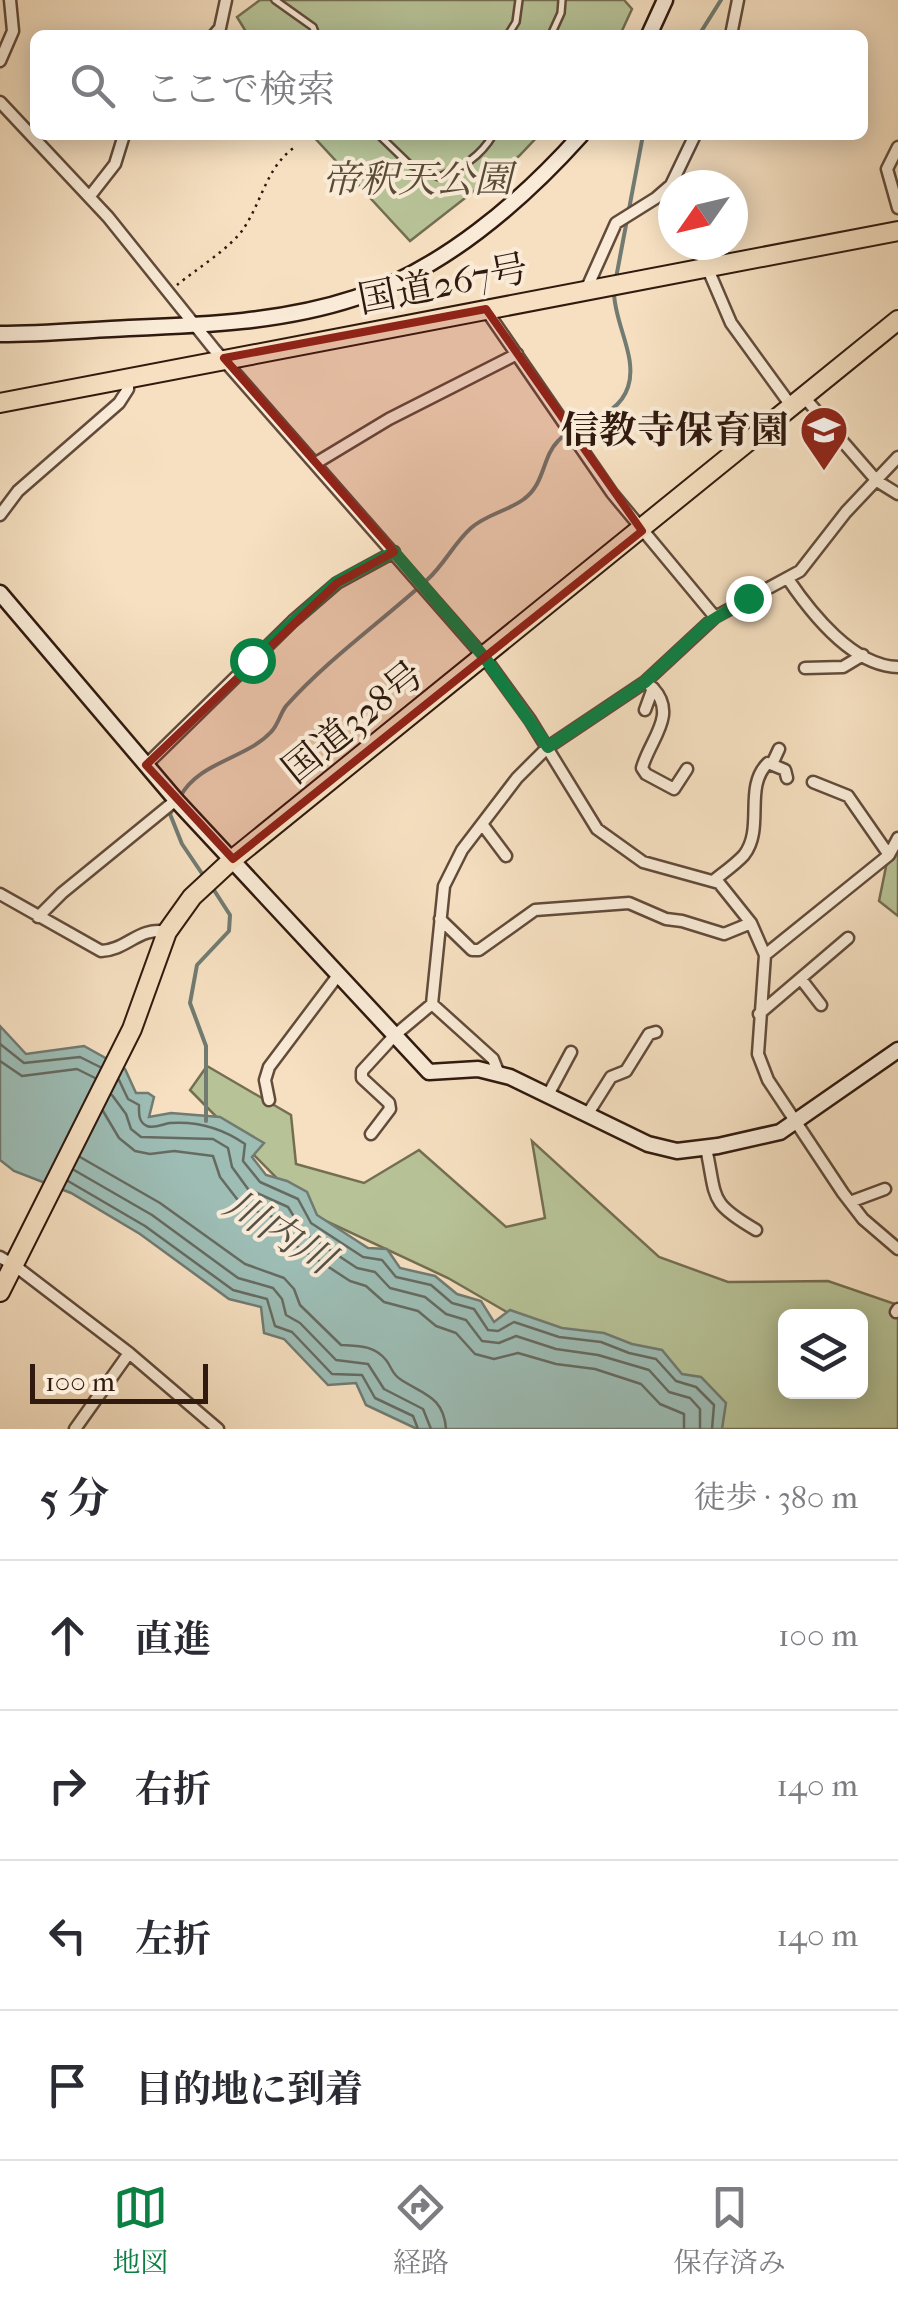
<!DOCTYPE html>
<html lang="ja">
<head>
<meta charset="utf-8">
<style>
	body { margin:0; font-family:"IM FELL French Canon","Noto Serif JP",serif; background:#f2f2f3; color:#2b2b33 }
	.controls { position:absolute; right:30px; bottom:30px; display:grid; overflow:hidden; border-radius:15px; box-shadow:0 5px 25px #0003 }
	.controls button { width:90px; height:90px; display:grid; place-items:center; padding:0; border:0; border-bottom:2px solid #e1e1e2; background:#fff; color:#2b2b33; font:50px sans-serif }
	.compass { position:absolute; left:658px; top:170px; width:90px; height:90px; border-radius:50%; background:#fff; box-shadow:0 5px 25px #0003; rotate:236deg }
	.scale { position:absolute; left:30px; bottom:25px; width:178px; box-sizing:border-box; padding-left:10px; border:5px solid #30190e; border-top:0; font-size:28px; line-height:35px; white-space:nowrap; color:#30190e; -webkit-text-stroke:8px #f9ebd7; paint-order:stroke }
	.stop { position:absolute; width:30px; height:30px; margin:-22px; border:8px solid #0b8043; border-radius:50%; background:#fff }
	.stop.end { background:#0b8043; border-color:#fff; box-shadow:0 2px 10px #0008 }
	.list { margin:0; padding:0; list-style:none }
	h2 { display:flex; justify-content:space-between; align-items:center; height:130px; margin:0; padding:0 40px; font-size:42px }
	h2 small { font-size:32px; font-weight:400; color:#7c7c81 }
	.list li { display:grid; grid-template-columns:65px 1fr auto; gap:30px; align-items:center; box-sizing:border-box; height:150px; padding:0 40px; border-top:2px solid #e1e1e2 }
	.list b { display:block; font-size:38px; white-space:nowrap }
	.list em { font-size:32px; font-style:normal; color:#7c7c81 }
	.icon { flex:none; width:55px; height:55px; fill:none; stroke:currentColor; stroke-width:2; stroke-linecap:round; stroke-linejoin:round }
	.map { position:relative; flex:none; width:898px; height:1429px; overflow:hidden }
	.search { position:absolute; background:#fff; box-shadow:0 5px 25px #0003; left:30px; right:30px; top:30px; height:110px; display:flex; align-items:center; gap:25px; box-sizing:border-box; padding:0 35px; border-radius:15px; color:#7c7c81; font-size:38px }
	.sheet { height:730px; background:#fff }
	nav { display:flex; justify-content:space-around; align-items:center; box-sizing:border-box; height:140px; border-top:2px solid #e1e1e2; background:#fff; font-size:28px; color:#7c7c81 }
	nav a { display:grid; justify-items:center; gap:5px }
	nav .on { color:#0b8043 }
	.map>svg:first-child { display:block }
</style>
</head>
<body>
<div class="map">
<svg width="898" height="1429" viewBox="0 0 898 1429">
	<rect width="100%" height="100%" fill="#f6e0c1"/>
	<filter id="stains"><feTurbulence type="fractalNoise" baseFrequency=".002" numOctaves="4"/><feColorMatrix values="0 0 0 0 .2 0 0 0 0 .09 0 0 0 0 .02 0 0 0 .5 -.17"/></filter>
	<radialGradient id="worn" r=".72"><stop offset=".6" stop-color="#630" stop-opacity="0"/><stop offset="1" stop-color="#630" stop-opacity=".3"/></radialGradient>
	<path fill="#b7c397" stroke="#746e52" stroke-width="2.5" fill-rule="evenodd" d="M260,0h364l8,9 -12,26h-372l-11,-18z
		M312,135h227l-20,21 -109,85z
		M898,837v79l-19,-15 11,-54z
		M207,1066l84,49 5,49 68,19 55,-33 87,77 39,-9 -13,-77 127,116 69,25 100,-1 70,24v124h-203l-107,-70 -140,-81 -135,-63 -123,-125zM786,1316h74v76h-74z"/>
	<path fill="#9dbdb5" stroke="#717b72" stroke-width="2.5" d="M0,1026l26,28 58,-8 41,23 11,24h12l6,4 -5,20 22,-4 49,4 44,26 -12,14 14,18 21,6 20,11 10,23 51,33 19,1 13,19 35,8 22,18 24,7 13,21 16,-12 52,18 42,5 28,11 30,6 20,24 19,3 25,26 -4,26h-305l-51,-24 -10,-22 -28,2 -44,-46 -20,-6 -3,-26 -32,-8 -89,-65 -69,-41 -57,-22 -14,-11z"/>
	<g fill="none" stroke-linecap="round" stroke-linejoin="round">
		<path stroke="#666b62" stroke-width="2.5" d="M0,1044l24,19 56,-6 20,10
			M0,1061l22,15 55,-7 18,9
			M119,1080l9,19 11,6c0,8 -1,17 8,21 7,3 16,-2 23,-3 28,-2 52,5 75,21l-2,17 17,21 38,17 13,24 52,34 19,3 14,17 35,8 21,18 22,6 14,21 10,1 16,-9 45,15 42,5 28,11 27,6 20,22 20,6 18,18 -2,24
			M112,1095l14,19 5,15 10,8 72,2 15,9 4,19 16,22 40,18 16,26 53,35 18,4 15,16 35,9 21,17 20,6 16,21 17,2 17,-7 40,13 42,6 51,15 20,22 21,6 10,11v20
			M103,1111l16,27 16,13 15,3 24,-3 39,5 7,21 17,22 13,10 26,9 19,27 55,36 16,5 18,16 34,9 18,15 20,7 19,21 19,5 24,-6 38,11 39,5 46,15 19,20 24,10v15
			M80,1157l80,46 85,61 39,14 10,11 6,16 41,40c17,1 33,0 45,15 5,6 6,14 14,19 22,15 44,17 46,50
			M74,1170l78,45 86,63 35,10 9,11 4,16 14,8 36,37 32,4 16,25 39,20 8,20
			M68,1181l77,45 88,64 34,9 8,27 17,6 40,42 30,1 13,23 38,18 5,13"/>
		<path stroke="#717b72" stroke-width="4" d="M699,35l22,-35
			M616,278l27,-143
			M180,797c18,-35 66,-38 91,-65 7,-7 9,-18 15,-26 42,-47 95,-84 141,-126 17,-15 27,-37 44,-52 16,-14 37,-17 53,-29 21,-15 18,-42 34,-58 21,-23 59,-21 70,-54 10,-30 -14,-64 -14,-95
			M175,805l-5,9 12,30 21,31
			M206,1121v-75l-16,-43 7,-38 32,-34 1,-16 -18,-28"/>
		<g stroke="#624b3b" stroke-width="10">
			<path id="lane" d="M275,0l38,27 3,8
				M508,35l8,-13 3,-22
				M551,35l10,-22 1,-13
				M379,135l30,29 30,13c24,-10 41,-20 54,-42"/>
		</g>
		<g stroke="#624b3b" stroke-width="15">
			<path id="street" d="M214,35l6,-7 6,-28
				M731,35l7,-35
				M0,61l13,-30 -3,-31
				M0,102l108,115 106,132 271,309 45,62 67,109 46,33 76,21 32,40 14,32 -7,99 10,26 75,113 20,26 35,30
				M898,147l-11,22 11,39
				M90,196l25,-32 9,-29
				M707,267l24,56 61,84
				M586,290l30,-67 40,-25 15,-13 24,-50
				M486,310l126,183 103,124
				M804,397l73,84 21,13
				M316,463l73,-44 128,-65
				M0,515l18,-24 101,-88 9,-14v-11
				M788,579c23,34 65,87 110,88
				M805,668l38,-1 20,-12
				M653,688c25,27 -3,51 -11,80l4,6 28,15 13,-20
				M645,710l8,-22 -3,-2
				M772,764l7,-15
				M146,765l147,-144 44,-38 57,-31
				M813,782l35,14 41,59
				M482,824l24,32
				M713,881c10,-8 23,-17 31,-26 21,-27 -1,-68 24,-92l17,7 2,8
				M0,894l101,57c26,-1 38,-25 66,-19
				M38,917l24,-24 114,-93
				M440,919l32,31h7l56,-40 94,-7 37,16 16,2 42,13 27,-11
				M765,955l124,-100 9,-17
				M801,979l20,26
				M432,1004l61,55 6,15
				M759,1014l89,-76
				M548,1095l23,-43
				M269,1100l-4,-20 4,-13 70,-93
				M587,1115l24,-38 15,-6 23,-37 7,-2
				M371,1134l19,-25 -1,-6 -27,-25v-7l33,-36 37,-31 12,-118 18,-36 55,-72 31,-31 97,-65 70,-65 85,-46 46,-59 52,-55
				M706,1148c11,51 2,54 50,82
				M850,1202l35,-13
				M0,1257l14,8 115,88 89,76
				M896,1312l2,-3
				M75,1429l54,-76"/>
		</g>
		<g stroke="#30190e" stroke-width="19">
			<path id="secondary" d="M649,35l16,-35
				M0,334c43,0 86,-4 129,-6 76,-3 153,-6 226,-30 87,-28 166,-96 226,-163
				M0,593l176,207 253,272 49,-3 32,8 138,67 29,7 41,-5 62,-14 118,-82"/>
		</g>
		<g stroke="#30190e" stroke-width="22">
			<path id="highway" d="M0,403l898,-172
				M0,1292l132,-263 35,-97 25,-35 41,-38 665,-539"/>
		</g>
		<path stroke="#30190e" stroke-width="2.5" stroke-dasharray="2.5 5" stroke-linecap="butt" d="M177,285c18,-15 55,-38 67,-57 18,-27 23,-62 51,-81"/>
		<use href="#lane" stroke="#f9ebd7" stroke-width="5"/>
		<use href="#street" stroke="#f9ebd7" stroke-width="10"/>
		<use href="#secondary" stroke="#f9ebd7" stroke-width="14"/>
		<use href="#highway" stroke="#f6e0c1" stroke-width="18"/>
	</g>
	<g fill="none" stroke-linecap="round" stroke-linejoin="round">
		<path stroke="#0b8043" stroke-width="12" d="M252,660l85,-78 57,-30 91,106 63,89 97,-65 63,-59 40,-25"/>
	</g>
	<path fill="#8f2418" fill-opacity="0.2" stroke="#8f2418" stroke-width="8" stroke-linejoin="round" d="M486,309l156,222 -409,328 -87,-94 191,-182 57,-31 -170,-194z"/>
	<defs>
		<g id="school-pin" transform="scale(2.5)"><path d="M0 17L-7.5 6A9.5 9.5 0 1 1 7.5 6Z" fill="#8f2418" stroke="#f9ebd7"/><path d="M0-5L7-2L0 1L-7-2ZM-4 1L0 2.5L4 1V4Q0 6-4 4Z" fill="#fff"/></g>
	</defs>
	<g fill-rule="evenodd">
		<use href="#school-pin" x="824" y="430"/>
	</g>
	<g text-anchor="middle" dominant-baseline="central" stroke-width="8" stroke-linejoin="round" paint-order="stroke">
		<g font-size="38" font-style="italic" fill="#584c37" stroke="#f9ebd7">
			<text x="417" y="179">帝釈天公園</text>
		</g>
		<g font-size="38" fill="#30190e" stroke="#f9ebd7">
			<text transform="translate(443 284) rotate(-11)">国道267号</text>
			<text transform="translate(353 722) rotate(-39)">国道328号</text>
		</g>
		<g font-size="38" font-weight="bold" fill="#30190e" stroke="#f9ebd7" text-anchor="end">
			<text x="789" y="430">信教寺保育園</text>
		</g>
		<g font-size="40" font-style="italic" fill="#565248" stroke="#f9ebd7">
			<text transform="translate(279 1232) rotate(32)">川内川</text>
		</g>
	</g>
	<rect width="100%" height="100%" filter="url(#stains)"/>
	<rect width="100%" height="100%" fill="url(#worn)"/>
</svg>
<div class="controls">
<button><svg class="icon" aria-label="layers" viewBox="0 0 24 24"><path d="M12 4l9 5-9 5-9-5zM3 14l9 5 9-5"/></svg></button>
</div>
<svg class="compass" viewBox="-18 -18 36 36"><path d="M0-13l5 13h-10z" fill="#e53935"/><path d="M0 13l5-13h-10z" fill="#7c7c81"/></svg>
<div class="scale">100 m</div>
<div class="stop" style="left:252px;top:660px"></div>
<div class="stop end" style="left:748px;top:598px"></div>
<div class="search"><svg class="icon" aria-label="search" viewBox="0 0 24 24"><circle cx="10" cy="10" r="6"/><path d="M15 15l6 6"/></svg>ここで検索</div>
</div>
<section class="sheet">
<h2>5 分<small>徒歩 · 380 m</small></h2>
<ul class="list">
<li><svg class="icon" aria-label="ahead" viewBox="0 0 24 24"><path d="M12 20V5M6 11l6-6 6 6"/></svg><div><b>直進</b></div><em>100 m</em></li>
<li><svg class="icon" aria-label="right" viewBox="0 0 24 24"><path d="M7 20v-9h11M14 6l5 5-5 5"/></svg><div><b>右折</b></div><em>140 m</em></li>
<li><svg class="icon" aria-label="left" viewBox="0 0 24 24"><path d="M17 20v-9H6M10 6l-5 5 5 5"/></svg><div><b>左折</b></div><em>140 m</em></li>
<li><svg class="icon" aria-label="arrive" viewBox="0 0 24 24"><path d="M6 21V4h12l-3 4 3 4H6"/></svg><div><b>目的地に到着</b></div></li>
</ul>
</section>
<nav>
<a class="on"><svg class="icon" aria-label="map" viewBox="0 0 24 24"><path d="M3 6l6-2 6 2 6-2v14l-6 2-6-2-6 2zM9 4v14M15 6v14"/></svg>地図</a>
<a><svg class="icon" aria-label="directions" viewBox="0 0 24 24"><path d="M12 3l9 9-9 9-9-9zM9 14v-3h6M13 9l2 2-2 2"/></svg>経路</a>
<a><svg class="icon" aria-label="saved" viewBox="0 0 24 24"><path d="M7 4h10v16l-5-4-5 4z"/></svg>保存済み</a>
</nav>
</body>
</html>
